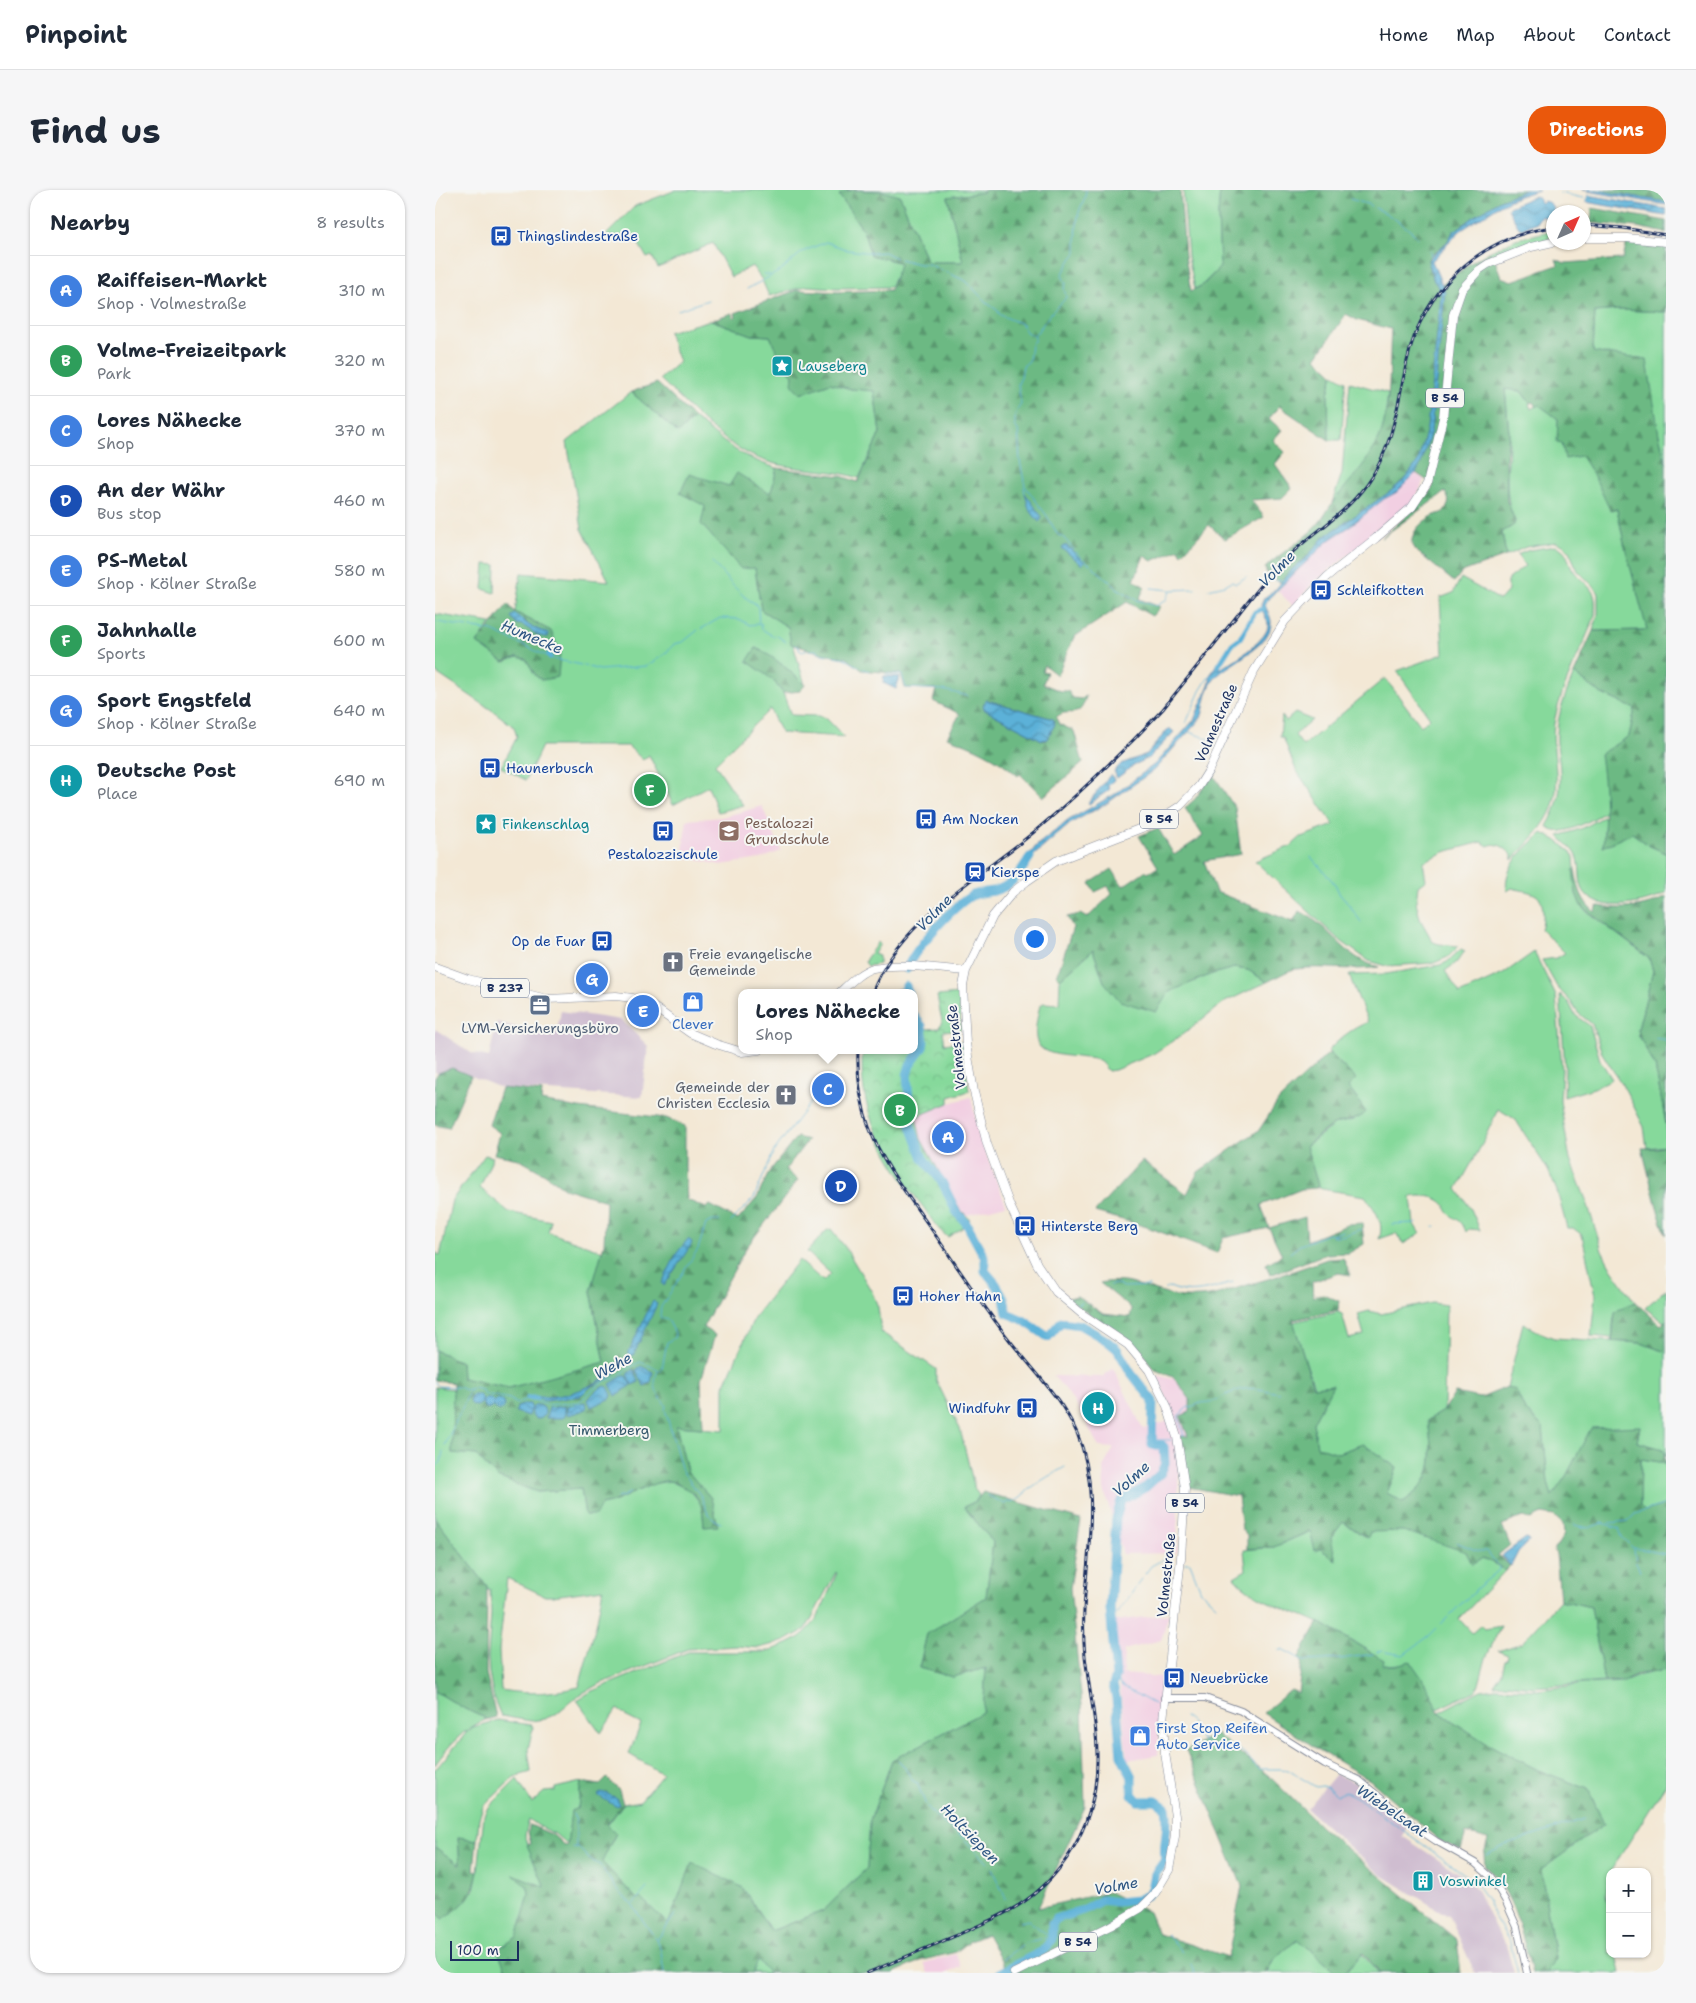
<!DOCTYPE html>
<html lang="en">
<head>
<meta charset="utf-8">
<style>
	body { margin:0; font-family:"Shantell Sans",sans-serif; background:#f6f6f7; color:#1f2937 }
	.controls { position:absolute; right:15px; bottom:15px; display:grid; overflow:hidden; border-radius:10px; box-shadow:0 1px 4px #0004 }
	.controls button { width:45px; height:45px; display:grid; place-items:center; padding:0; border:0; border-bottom:1px solid #e0e1e3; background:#fff; color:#1f2937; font:25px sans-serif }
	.compass { position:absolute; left:1111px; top:15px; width:45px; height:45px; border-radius:50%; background:#fff; box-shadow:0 1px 4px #0004; rotate:45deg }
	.scale { position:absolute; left:15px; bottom:12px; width:69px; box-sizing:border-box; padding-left:5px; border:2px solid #1b2f5e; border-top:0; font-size:14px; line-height:18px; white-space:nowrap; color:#1b2f5e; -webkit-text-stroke:4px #f6f6f2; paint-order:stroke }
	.you { position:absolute; left:599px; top:748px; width:18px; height:18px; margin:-12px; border:4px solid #fff; border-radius:50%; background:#1a73e8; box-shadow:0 0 0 8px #1a73e833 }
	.badge { display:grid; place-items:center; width:32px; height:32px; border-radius:50%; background:#ea580c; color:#fff; font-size:16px; font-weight:700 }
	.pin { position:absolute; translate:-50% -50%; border:2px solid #fff; box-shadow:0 1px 5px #0006 }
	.popup { position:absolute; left:303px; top:799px; width:180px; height:65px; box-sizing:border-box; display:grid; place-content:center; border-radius:10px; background:#fff; filter:drop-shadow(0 1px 4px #0005); font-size:16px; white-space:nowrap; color:#747a83 }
	.popup b { font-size:19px; color:#1f2937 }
	.popup::after { content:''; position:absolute; left:50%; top:100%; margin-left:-10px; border:10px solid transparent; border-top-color:#fff }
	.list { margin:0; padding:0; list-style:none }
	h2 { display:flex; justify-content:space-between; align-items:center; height:65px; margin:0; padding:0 20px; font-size:21px }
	h2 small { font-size:16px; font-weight:400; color:#747a83 }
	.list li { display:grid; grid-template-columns:32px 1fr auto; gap:15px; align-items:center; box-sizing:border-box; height:70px; padding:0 20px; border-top:1px solid #e0e1e3 }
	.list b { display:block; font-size:19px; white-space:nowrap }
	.list p { margin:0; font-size:16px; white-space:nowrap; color:#747a83 }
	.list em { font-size:16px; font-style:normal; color:#747a83 }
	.map { position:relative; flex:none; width:1231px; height:1783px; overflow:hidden; border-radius:20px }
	header { display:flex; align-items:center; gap:30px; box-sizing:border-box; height:70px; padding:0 25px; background:#fff; border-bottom:1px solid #e0e1e3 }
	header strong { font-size:24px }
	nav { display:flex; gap:28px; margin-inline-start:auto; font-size:18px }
	.intro { display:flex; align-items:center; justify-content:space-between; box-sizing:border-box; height:120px; padding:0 30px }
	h1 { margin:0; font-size:35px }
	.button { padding:12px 22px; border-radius:20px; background:#ea580c; color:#fff; font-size:18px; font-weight:700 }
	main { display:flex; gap:30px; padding:0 30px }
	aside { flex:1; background:#fff; border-radius:20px; box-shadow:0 1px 4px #0004 }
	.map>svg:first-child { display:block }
</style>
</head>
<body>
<header>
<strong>Pinpoint</strong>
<nav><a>Home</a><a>Map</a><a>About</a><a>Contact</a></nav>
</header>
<div class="intro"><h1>Find us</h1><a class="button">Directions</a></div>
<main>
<aside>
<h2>Nearby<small>8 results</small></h2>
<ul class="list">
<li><span class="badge" style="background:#3f7fe0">A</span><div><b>Raiffeisen-Markt</b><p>Shop · Volmestraße</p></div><em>310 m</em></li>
<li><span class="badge" style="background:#2e9e5b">B</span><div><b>Volme-Freizeitpark</b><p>Park</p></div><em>320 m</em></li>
<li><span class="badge" style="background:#3f7fe0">C</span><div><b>Lores Nähecke</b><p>Shop</p></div><em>370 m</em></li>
<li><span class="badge" style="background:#1a4fb4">D</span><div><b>An der Währ</b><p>Bus stop</p></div><em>460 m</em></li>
<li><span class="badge" style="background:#3f7fe0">E</span><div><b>PS-Metal</b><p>Shop · Kölner Straße</p></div><em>580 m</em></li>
<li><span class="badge" style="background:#2e9e5b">F</span><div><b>Jahnhalle</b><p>Sports</p></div><em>600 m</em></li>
<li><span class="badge" style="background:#3f7fe0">G</span><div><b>Sport Engstfeld</b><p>Shop · Kölner Straße</p></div><em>640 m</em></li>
<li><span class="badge" style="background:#0f9aa8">H</span><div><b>Deutsche Post</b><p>Place</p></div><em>690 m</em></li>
</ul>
</aside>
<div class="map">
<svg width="1231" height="1783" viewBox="0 0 1231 1783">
	<defs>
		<pattern id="forest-firs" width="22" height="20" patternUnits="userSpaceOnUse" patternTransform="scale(1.25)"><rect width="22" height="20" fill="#6cb983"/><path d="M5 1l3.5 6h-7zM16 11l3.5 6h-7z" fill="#58976e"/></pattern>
		<pattern id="wetland-marsh" width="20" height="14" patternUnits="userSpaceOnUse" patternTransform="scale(1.25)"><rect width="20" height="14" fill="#86d99b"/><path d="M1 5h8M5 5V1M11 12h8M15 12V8" fill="none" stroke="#73bb88"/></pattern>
		<pattern id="park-crowns" width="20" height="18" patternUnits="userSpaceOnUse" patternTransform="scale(1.25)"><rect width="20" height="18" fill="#86d99b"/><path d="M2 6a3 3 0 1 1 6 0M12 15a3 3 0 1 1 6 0" fill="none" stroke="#73bb88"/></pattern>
		<pattern id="water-waves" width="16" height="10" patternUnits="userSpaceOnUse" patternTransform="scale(1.25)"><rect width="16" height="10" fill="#5bb1d8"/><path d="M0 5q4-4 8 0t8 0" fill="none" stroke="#4a90b2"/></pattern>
	</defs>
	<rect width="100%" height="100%" fill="#f6f6f2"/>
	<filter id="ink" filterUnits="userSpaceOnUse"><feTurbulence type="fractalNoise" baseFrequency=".02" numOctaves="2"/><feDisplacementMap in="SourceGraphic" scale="10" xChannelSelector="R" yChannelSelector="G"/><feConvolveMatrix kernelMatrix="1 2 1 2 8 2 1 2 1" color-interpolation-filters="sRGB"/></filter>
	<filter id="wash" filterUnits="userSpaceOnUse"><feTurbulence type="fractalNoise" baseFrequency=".0096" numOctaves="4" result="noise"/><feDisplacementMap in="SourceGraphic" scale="20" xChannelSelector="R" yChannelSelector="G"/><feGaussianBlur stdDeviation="1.12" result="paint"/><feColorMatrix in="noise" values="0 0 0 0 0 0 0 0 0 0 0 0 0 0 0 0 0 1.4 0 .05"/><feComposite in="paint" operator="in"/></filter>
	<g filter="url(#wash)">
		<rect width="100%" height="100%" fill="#f3e8d5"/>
		<path fill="#f2cfe2" d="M981,283l8,7 -8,18 -7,8 -97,78 -19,22 -15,-15 13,-15 38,-36 20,-13 35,-28 13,-7z
			M327,616l19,45 -20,8 -40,6 -38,-8 1,-18 3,-19 35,-3z
			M536,907l8,39 27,69 -39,10 -7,-5 -39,-71 -5,-22 33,-14z
			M678,1178l30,61 32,-10 -18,-44 15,4 1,-2 17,22 -2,37 -9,1 -2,116 -54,1 -19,-64 -1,-23 11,-19 -15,-1 -21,-39 -12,-18 -13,-14 49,1z
			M734,1424l-8,26 -37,10 -1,24 40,3 -5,78 -31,5 -13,-139z
			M521,1764l5,13 -14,6h-19l-4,-10z"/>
		<path fill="#cfbdd0" d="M126,821l60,9 27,26 -6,51 -141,-9 -49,-20 -14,5 -3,-1v-43l36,24 18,4 8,-35 47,12 13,-3z
			M901,1584l26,12 47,37 -7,13 64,42 12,14 18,38 10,15 8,28h-39l-25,-56 -70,-43 -73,-65z"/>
		<path fill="#86d99b" stroke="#50847c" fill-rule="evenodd" d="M241,0h176l-13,5 24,35 8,25 27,7 3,2 -11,23 -53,1 -30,-2 -38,10 -7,-16 -10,-14 -21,11 -18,-34 -55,25 -6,-12 -5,2 -13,-22h-29l30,-30z
			M419,0h129l1,2 -36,5 15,65h-36l-27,-66z
			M748,0h37l-2,25 2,52 -18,18 -7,4 -7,-33z
			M1115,41l-1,8 -40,12 -16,7 -4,-6 27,-13z
			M1184,120l47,2v152l-7,-29 -66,-82 2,-41z
			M276,130l41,15 18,1 12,27 11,12 7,19 30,-11 21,6 23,1 6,43 -21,45c-27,-9 -55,-7 -83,-14 -48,-11 -82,-53 -116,-85l19,-17 -11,-30z
			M898,184l13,7 -5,59h-12l-1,-46z
			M915,192l38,11c-2,16 -3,32 -9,47 -10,24 -30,43 -47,63l10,-30z
			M1070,198l16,3 9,12 -1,1 2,5 8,-5 19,15v23l23,14 36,52 8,39 23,83 -55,1 5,-17v-20l-3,-6 -17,-17 -9,-20 -4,-5 -9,-4 -30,5 -20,9 -4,-24 9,-5 4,-6c-14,-29 -5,-58 -6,-89 -1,-15 -3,-29 -4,-44z
			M196,202l47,41 16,-15c30,24 45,39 83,50l-5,21 -3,4 -40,-7 -23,20 49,62 6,42 27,17 17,58c-15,-14 -30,-27 -49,-37l-8,13 25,19 10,13 8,22 28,1 8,3 17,18 -62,-4 -4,-6 -8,-18 -55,55 28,41 -25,7 -10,-26 -35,19 -24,-50 -6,5 -15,-14h-86l-16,34 -25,-13 16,-30 -3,-10 -18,-14 -61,-41v-58l56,9 -14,20 27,19 13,-5 9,2 10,17 6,4 9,-49 -36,-19 6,-39 88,8 -27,-52 -15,-87z
			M1120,356c13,3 12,14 18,24 6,9 17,15 21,25 2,6 1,13 1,20 -13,35 -32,67 -40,103 -4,18 0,36 1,54 4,43 -18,59 -44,88v-5c-6,-6 -14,-14 -24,-9l-6,-4 -38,10 -21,10 3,18 -8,6 -2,16 4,17 13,23 6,2 20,2 -11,11 -14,6 -47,3 -18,-5 -31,-22 -83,-78 36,-15 10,-9 33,-12 -38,-55 -13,-33h-3l2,-21 4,5 9,-8 17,7 -17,15 8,11 82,-68 36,48 9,-8 -33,-47 46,-17 -3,-56 13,-5 8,-15 39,22 8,-9v-12l17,-13 -8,-11 12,-5z
			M1139,484l28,20 33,15 -6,27 -24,50 1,26c-12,6 -49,30 -59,14 13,-21 15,-42 12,-66 -1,-9 -3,-18 -2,-27 1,-21 9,-40 17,-59z
			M1170,626l-2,31 29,-14 18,13 16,7v40c-19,11 -65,21 -81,0 -8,-10 -3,-26 -8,-37 -4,-9 -13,-13 -18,-20l24,-8z
			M1107,643l14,7 14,11 4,6 1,13 -2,1 13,40 63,47 4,13 -15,58 1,7 16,30 11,58v22l-19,2 -3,-21 -18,-36 -24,-38 -10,-29 -14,-11 -7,-11 -14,-15 -15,-27 14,-2 9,-5 -24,-24c3,-8 4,-29 -5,-34 -6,-4 -17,-5 -24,-7l-5,3c-5,-24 19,-43 35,-58z
			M443,752l2,2 -6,10 5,2v8l-11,2 -3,-4 1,-3z
			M1026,759l4,2 -9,12 -11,8 14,21v2l44,-20 31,-22 22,44 6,74 -2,31 10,59 17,42 15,49 9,17 24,34c-25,10 -20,10 -23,36l-21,-2 4,-40 -13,-61 -9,-7h-6l-10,-37 -9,-21 -33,-51 -17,-10 -18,39 -23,41 14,20 9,21 -11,-1 -3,3c-6,-16 -10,-10 -18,-20 -2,-2 -2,-5 -3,-7 -8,-10 -24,-10 -34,-8l3,27 6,10 -17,10 -7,-11 -17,6c6,-17 -4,-29 -14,-43l-43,-7 -4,-3 -12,-40 29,-22 18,-4 4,-21 -9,-12 7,-8 -27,-28c12,-13 23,-22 40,-29l-19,-47 37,-1 54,-9 7,-3z
			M658,760l11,32 65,10 43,-18 22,-6 14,2 19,12 -44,21 -40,31 -30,20 -38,16 -7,1c-3,-4 -6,-9 -11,-11 -5,-2 -14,-2 -20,-3 -42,-4 -47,-9 -37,-52l4,-2 15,1 1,-25z
			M1125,804l9,9 6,12 15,11 10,34 12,19 -18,9 -30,9 1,-28z
			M50,965l8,2 -13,31 29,24 42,9 -3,11 55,19 -12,40 14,72 -96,25 -47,-10 -1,-16 -26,-12v-98l5,4 12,-56z
			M396,1039l14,18 27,45 6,15 3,25 55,37v11l24,49 15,61 4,5 -3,6 -12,6 29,35 -7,55 -59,37 -8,34 34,9 33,-9 -3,44 -91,48 -22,61 -3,47 -44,43 -52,20 -29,-44 -74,38 -28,-28 -3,2 -36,-37 15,-29 -9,-7 16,-22 17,-3 23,-27 -34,-20 12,-30 -16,-8 1,-1 -9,-6 -16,24 -24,-33 15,-9 96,-39h75c53,-13 54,-34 74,-79l-1,-1 -30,57 -21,12 -26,7 -22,-2 -49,3 -91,36 -21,12 -20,17 -12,5 -13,2 -30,-5 -7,-17 -5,-26 -1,-16 3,-43 -1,-25h-3v-3l-52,-68v-131l19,2 -2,64 24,2 21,22 40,15 44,-3 4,26 16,-10 10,-2 41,-19 18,-3 21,10 11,14 2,22 7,-29 -24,-27 -11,-45 48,4v-44l11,-25 20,-45 44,-56 24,21 8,-7 -24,-22 20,-22zM72,1388l38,18h8l50,-7 -7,36 -17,62c-26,6 -51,8 -78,3l-2,-40z
			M1231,1099v31l-2,2 -19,-14z
			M997,1113l14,2 -2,105 -16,10c5,37 9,59 -25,82l-16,-9 10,-25 -34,-24 -25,9 -21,-7 -4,-23 20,-38 -19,2 -21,-65 45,-10 4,2 7,25 15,-4 -6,-21 11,-3 12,3z
			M1088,1133l16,9 15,6 87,5 25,9v104l-3,-7 -26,-7 3,-16 -74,50 -14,21 -4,-14 -5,-56 -18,-17 -9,-19 -9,-4z
			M1206,1269l25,4v41l-21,7 -5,-4z
			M908,1332l24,16 3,-7c10,1 26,-1 35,0 18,4 88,28 100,40l-46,48 13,14 9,-8 4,4 16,-3 -15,32 -8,30 -3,3 -38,18 -13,-28 -21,-17 -20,1v-5c-21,-13 -43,-27 -66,-38 -27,-13 -64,-21 -83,-45l12,-7 -2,-20 30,-3 37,-16 10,18 15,12 -6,-23z
			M1125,1410l31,7 13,75 -71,5 -27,-3 -12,1 8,-12 3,-13h2l1,-5 -10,-4 24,-8z
			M1231,1480v114l-56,88 -4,22 4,21v39h7l4,19h-74l8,-15 -14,-88 63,-46 -16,-35 -50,-19 -52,-27 -47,-31 42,-22 15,-2 42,2 46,-6 40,-2 17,-7z
			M0,1501l30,18 20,9v2c-22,9 -36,25 -50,45z
			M63,1530l33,5 2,3 -5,21 3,23 -17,5 -31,30 -4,11 -2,22 -19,-3 2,29 -25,-19v-77l32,-38 6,-5z
			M82,1589l15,24 12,-11 11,-1v-3l26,-6 -3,26 -7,3 -3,34 -13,-11 -18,-9 -8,-6 -4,17 20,51 -30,-12 13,12 1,8 -12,42 -20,13 11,23h-73v-63l8,9 31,-29 4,-19 6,-56 3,-6z
			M863,1749l39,34h-70l6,-13z
			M927,1764l17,19h-35z"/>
		<path fill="url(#forest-firs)" stroke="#447470" fill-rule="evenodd" d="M417,0l29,1 19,5 27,66h36l-15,-65 36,-5 -1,-2h197l5,66 6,35 12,-6 17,-18 -2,-52 2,-25h306l-26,10 -26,17 -21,15 -5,9 -19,16 -1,3 6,21 5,6 33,-25 17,-10 7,11 5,14 11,4 46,-16 -2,-6 9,4 58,-4 4,-17 39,3v67l-47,-2 -24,2 -2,40 54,8 12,75 7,29v389l-16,-7 -18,-13 -29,14c3,-34 2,-59 -3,-93l29,-18 6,-27 -33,-15 -28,-20 19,-43 54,-1 -22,-83 -8,-38 -7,1 -15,-32 -14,-22 -16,3 -3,-16 -5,-1 1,-23 -19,-14 -3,2 -3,-5 -3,1 -9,-12 -16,-2 4,44 -3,27 1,41 8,20 -1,4 -12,7 4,24 -44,16 -8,10 -40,-33c-9,-16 14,-34 28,-36 7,-7 9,-12 3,-21l-64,46 41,-36 12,-17 -21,-14 -22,20 -68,47 -16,19 -18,15 -8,11 -15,-11 -1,-4c16,-16 38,-27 53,-44 6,-7 10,-15 15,-22 21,-27 46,-50 52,-84 6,-30 4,-59 6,-89l-34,-9 -11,-6 -30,44 17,16 -5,20 1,46 -50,-34 -10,13 13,11 -9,10 12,12 -10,12 17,24 -10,10 -31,2 13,17 -39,22 -16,-14 -27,29 -3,-5 -27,12 -8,-5 -10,24 11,7 -6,12 21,8 -8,9 -25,-14 -53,35 -17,38 -13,-10 -2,6 5,1 -4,12 18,7h7l5,7 9,1 4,-3c-6,28 -20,9 -30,22l3,6 15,7 9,32 -40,34 -23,-23 -2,2c-20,-19 -45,-30 -71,-39l13,-23 -27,-13 3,-12 -31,-1 -4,-14 -39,-4 -15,-12 -22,-4 -34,-10 -3,-17 -27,-17 -6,-42 -14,1 -40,-45 4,-18 -25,-13 9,-19 40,12 8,-13 32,20 3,-4 5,-21 64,8 17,6 22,-49 -6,-42 -23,-2 -21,-6 -30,11 -8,-10 1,-9 -11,-12 -12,-27 -18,-1 -41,-15 21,-7 2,5 2,-2 -1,-3 62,-23 41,2 52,-2 10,-26 -2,-2 -27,-7 -8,-25 -24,-35zM552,510l66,19 2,2 -10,20 -3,-1 -57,-30 -2,-1z
			M1160,0h71v12z
			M1157,18l74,13v12l-29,-6 -46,-4z
			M222,193l37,35 -16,15 -47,-41z
			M73,414l7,8 36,19 9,22 -2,24 -16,3 -6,-4 -10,-17 -9,-2 -13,5 -27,-19z
			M321,458c19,9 34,23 49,37l-5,6 -17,2 -10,-13 -26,-19z
			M778,584l22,34 6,46 -37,7 12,31 77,30 6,-11c30,13 46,49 80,56 -27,5 -55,-2 -83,2 -9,1 -20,9 -29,13l-19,-12 -14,-2 -22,6 -43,18 -13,20 -36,-11 -16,-19 -11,-32 -33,29 -3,-3 16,-49 -6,-10 13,-3 7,4 25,-24 -4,-8 -13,6 -5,-9 22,-14 11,17 22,-15 3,2 10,-6 -19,-31 19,-8 16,27 29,-19 -18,-28 10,-9z
			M1138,680h2c3,17 6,31 20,42l1,-5 3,-1c23,4 45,3 67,-9v227l-11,-58 -16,-30 -1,-7 15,-58 -4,-13 -68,-52 -5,-12z
			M894,863l27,26 -8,8 18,25c-7,9 -20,8 -30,12 -11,4 -21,15 -30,22l12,39 -1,3 -15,1 -41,16 8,23 36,-11 2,24 42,-17 13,-1 2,21 -15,9 -23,1 -56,21 -4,-11 16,-9 -13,-27 -46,10 -6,15 -70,-26 -52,-15 47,-51 45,33 11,-22 61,-42 20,-30z
			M17,878l19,8 -22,52 -14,-3v-47l3,-5z
			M66,898l41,4 -1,9 38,7 87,10 19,8v42l2,32 19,8 4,-3 28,15 19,-22 12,-26 28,-35 11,3 -23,30 13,10 -52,68 -43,79 12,8 -14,45 2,48 -27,-2 11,45 24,27 7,28 -14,1c-1,-17 -2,-31 -19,-39 -4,-2 -10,-6 -15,-7 -15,-2 -49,21 -69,24l-5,10h-11l-4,-26 -44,3 -40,-15 -21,-22 -24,-2 1,-70 -18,-3v-30l26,12 1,16 47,10 96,-26 -14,-71 13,-47 2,-43 -42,-13 -19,-14 -27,-15 -24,-5 6,-21 -11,-8z
			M1231,956v89l-9,-27 -15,-60h15z
			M908,1068l8,17 -13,-2 -26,9 1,15 10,-3 16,7 -1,9 -45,10 20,67 20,-2 -20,38 4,23 21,7 25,-9 34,24 -10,25 16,9c34,-23 30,-45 25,-82l16,-10 11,-17 26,5 26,-11 9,3 9,20 18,17 5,56 4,13 14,-20 25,-48 49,-2 -3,16 26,7 3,14 -25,-4 -1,47 5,5 21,-7v166l-26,4 -16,7 -20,1 -13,-75 -31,-7 -4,-46 -2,-3 10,-17 -1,-10 -9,-8 -12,-2 -12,5 -7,-2 -21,8 8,20 -12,10 12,11 -5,5 -5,-5 -17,-8 -11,6 -6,-12 -63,-21 -33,1 -2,6 -25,-16 -12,16 5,23 -15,-12 -6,2 -5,-20 -36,16 -27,2v-13l-5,-6 -4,-34 -49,-9 -10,-50 9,-1 -8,-20 10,-4v-13l-17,-22 -20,-8 -7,-12 -13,-13 -16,-14 -31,-18 -18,-14 9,-2 26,18 27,3 2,-8 -32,-26c33,-7 52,11 83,14 30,2 43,-6 71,-14 25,-7 49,-15 73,-24z
			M1200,1112l26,23 5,-5v32l-25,-9 -29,-2 3,-29 3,-3z
			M548,1302l98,28 -11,68 12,117 3,102 -47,101 71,-16 40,20 9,22 70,23 14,-71 -56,-136 30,-16 53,42 53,52 135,112 4,33h-81l-17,-20 -19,20h-7l-39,-34 -25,21 -7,13h-258l-21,-39 -17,7 -14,11 -33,8 -30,13h-385l-11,-23 20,-13 12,-42 -1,-8 -15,-13 32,13 -18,-42 4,-1 -3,-12 2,-7 23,10 12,11 2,-1 4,-34 7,-3 3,-26 19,3 7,-7 12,12 4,14 -16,21 9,8 -14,29 35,37 3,-2 28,27 24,-61 50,24 29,44 52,-20 44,-43 3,-47 22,-61 91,-48 3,-44 -33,9 -34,-9 8,-34 59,-37 7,-55 -29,-35 12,-6z
			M0,1328l52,68 -1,87 10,44 -11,3v-2l-20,-9 -30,-18z
			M884,1432l65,38 -1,5h13l14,-4 14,20 15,31 47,31 52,27 50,19 16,35 -63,46 14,89 -8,14h-15c-9,-33 -18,-84 -47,-106l-1,-13 4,-15 -22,-6 -5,17 -21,-9 -70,-61 -51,-30 -56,-37 28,-23 7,3 4,-32 -3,-4z
			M23,1647l19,3 -3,30 4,1c-6,28 -12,32 -35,48l-8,-9v-63l25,18z"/>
		<path fill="url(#wetland-marsh)" stroke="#50847c" d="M323,1770l9,11v2h-14z"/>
		<path fill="url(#park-crowns)" stroke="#50847c" d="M50,374l11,1 -1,28 -12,-4z
			M524,804l2,35 -18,2 2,13 17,-3 7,50 -20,6v6l-33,14 5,22 39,70 10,10 -9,10 -13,8c-11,-7 -17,-19 -24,-29 -36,-45 -68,-98 -61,-158h51v-40l7,13 6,6 12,-1 3,-7 -5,-25z"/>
		<path fill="url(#water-waves)" stroke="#3b709b" d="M1091,0h13l-20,6 -19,9 -40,26 -28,30 13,31 -14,139 -10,33 -5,9 -19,19 -13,7 -35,28 -20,13 -60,58 -4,6c1,6 6,12 6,18 2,23 -44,42 -56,56 -10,12 -9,27 -14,40l-47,52 -48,34 -35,19 -38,33 -8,12 -3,-4 15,-19 32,-25 46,-26 40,-30 39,-44 16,-38v-7l11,-15 -2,9c12,-6 51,-30 49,-45 -1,-6 -6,-12 -7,-19l3,-7 12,-9 13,-17 18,-15 16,-19 68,-47 12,-10 15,-19 9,-34 14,-132 -4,-11 -3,-4 -6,-21 20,-19 5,-9 21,-15 26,-17z
			M1147,0h13l71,12v3z
			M1153,5l78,14v7l-80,-14z
			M1100,6l3,1 2,6 4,-2 6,2 3,5v4l-6,6 -7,-2 -3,6 -15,7 -3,-1 -11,-19 1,-2z
			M590,303l17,24 -1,3 -2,2 -10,-13z
			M631,355l18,17 -2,3 -20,-17z
			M80,424l15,12 19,8 -1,3c-12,1 -20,-12 -31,-13l-6,-7z
			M449,486l16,1 -4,12 -13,-6z
			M551,510l67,19 2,5 -8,15 -5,1 -57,-30 -2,-4z
			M734,538l5,4 -25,26 -13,6 -19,14 -3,-7 7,-7 26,-10z
			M676,584l3,6 -6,5 1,5 -20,14 -1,-1z
			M253,1049l4,3 -1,3 -27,41 -2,-3 15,-30z
			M218,1110l4,4 -23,50 -3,2 -2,-1v-4z
			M193,1167l3,2 -21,18 -18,9 -12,10 -33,5 -10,-2v-2c35,1 68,-14 91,-40z
			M206,1176l12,6 -2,10 -7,4 -8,-16z
			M197,1180h2l5,12 -7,3 -5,-11z
			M188,1186h3l5,9 -15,11 -6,-12z
			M170,1196l3,1 4,8 -1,3 -20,9 -3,-7c4,-6 10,-12 17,-14z
			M35 1210a6 6 0 1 1 12 0a6 6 0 1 1-12 0Z
			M47.5 1213a5.5 5.5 0 1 1 11 0a5.5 5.5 0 1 1-11 0Z
			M58.5 1215a5.5 5.5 0 1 1 11 0a5.5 5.5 0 1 1-11 0Z
			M149,1212h2l1,7 -18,6 -2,-1v-7z
			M90,1214h5l1,3 -3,9 -12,-4 1,-5z
			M96 1222a7 7 0 1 1 14 0a7 7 0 1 1-14 0Z
			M129,1216l1,2v8l-2,2h-17l3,-10z
			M1091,1348l3,1v2l-11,11 -7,14 -10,-10z
			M167,1602l15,6 2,7 -4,1 -16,-10 -1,-1z"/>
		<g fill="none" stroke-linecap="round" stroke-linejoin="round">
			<path stroke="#5bb1d8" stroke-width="1" d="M651,0c0,10 -7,17 -8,27 -2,12 -2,24 -2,36 -6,6 -9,14 -14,22l4,9 -2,4 2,9c-4,7 -9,9 -14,15 -7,8 -11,16 -18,24l1,4 -4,4 -2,17 -6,5 -2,11 -3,7 3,19 -6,12v11l3,4 2,31 5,25 22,30 11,19 5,2 19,22 8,5
				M1125,3l27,6
				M915,9l17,5 4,2
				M940,18c10,3 37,22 44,31
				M995,61l1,6
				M465,69l19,5h9l38,17 21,22 10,7 3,5 22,9 4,8 8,4
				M328,84l7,1
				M312,99l33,-18 22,-19 24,-10 22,8 24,3 13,-1 11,6
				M243,120l30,-10
				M589,297l1,6
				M277,372c11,11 30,37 43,41l3,5 1,15
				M657,376l25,22 20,12 19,6 10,-6 5,-10 24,-1
				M841,391l7,-1
				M716,398l19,2
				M773,399l17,-4 7,-4 4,2 10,-6
				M2,432l55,9 64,29 13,2 31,8 47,-4 18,-12 9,-10 9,-2 15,-12
				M266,439l19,-11 19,1 11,6 6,-1 6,1 -2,3 13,8 3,-1 10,7
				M360,455l4,2v3l4,2 1,-1 12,-1 6,4 22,4 15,9
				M428,479l6,2
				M451,484l16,1 4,13 37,2 25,6
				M751,533l14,-32 10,-16
				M754,542l25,9
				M876,667l24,27 5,11 5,4 16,23
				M453,803l18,-7
				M1220,848l11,2
				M395,871l3,-11
				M296,1032l23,-24 20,-47 45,-60
				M957,1034l25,-1
				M999,1037h2
				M897,1045l11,-4
				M855,1063l10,-8 28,-11c14,6 21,-2 34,-5
				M675,1095l7,-1 7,3 25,-1
				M730,1099l5,-2c22,10 41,1 63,-4
				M641,1115l6,-3
				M223,1181c-7,12 -1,25 8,34l-1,4 17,62 19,25 7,18 6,6 7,3
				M0,1192l3,4 20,1 7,3 8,-2 9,2 2,4 26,5 6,5 12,-6 19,7 32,-3 18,-16 10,-6 9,-2 11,-9 13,-7 20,8 2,-2 5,-26 7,-4 1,-5 -7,-13 -7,-2 -1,-3 1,-8 37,-58 8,-25 6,-3h8
				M746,1246h3l-6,-20 10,-9 3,1c10,-8 17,-4 27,-8 3,-2 6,-5 10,-6 20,-9 31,-5 51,-1
				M716,1250h20
				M10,1255c8,-19 18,-36 25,-56
				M0,1278l6,-6 2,-11
				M552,1305l18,9 2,-2c11,0 16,-8 24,-14 10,-8 22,-14 34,-21
				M182,1308l7,-2 7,-4
				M1174,1333l19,-2 7,-7 31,-10
				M1139,1335l15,3 13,-5 17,5 3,9 12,12 2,13 4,9
				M1199,1358l31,6
				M750,1373h5l11,28 15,14
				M710,1384l6,-8 15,-8
				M676,1428l4,-2 27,-37
				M844,1460l2,1 1,-2 22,12 36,-2 33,-5
				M942,1462l5,-1
				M950,1462l18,3 26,-19 37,-37 9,-7v-2l24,-20v-3l-12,-16h-9l-22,-9
				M681,1487l5,9 33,18
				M750,1527c11,5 10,16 18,24 13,14 24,3 36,9 9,4 13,14 20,19h22l7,1 28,17 6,-1 6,2 9,7 9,-3 12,6 116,83 14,20 7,17 15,24 8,31
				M463,1570l5,5 10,16 4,2 9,22 12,14 25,19 28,29 15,32
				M138,1624l3,7v24l13,14 11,6 15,22 17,18 24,34
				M524,1640l4,8
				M138,1657l6,1
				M1051,1665l20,-10 78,-26
				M198,1714l14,-16
				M585,1732l8,-2 24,18
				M732,1745l15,17
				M590,1753l23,-6
				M568,1769l19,-14
				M756,1774l3,9
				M229,1783l-3,-22 -5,-12 5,-4 15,-22"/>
			<path stroke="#5bb1d8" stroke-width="5" d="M114,464l1,3
				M784,475l13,-21 8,-6 15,-26 9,-4
				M93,1208h9"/>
			<path stroke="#5bb1d8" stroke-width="9" d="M472,779c6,-19 46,-62 64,-73 7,-3 16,-4 23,-5 19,-5 26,-19 36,-34
				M471,796l2,7
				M479,826l8,10 2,15 -1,6 -13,18 -3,10 4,51 12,32 19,24 14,29 10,12 19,35v13l11,13 8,14 3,15 16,7 25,17 13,-15 19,3 26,15 11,9 14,24 22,28 -1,44h10l2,2 1,16 -4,10 -15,14 -25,14 -5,18 -6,89 6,69 -3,8 3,13 5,57 11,22v17l6,7h18l10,7c4,19 -4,35 -1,52l-10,14 -3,15 -5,6 -10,5 -20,2 -15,-2 -19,10 -27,9 -4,5v15l-9,12 -44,22"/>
		</g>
	</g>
	<g filter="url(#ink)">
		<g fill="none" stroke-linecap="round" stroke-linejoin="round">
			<g stroke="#878c9a" stroke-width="8">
				<path id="secondary" d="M729,1508h41l36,13 84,53 34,16 59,49 18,12 39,22 16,14 14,23 12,27 10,46"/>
			</g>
			<g stroke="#878c9a" stroke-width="9">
				<path id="primary" d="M1148,48h44l39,4
					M0,777l33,12 79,20 69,-3 17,2 22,10 35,25 26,11 26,8 17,-2
					M404,803c10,-9 21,-21 34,-25 28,-6 65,1 93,3
					M579,1783l96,-47 31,-18 13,-13 15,-25 6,-34v-20l-10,-63 -2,-33 18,-162 4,-70 -8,-51 -10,-31 -18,-36 -21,-25 -46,-31 -26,-22 -19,-28 -27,-58 -23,-62 -13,-52 -8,-48 -3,-58 3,-15 27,-55 20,-24 14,-11 29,-20 96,-37 28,-18 19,-20 10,-16 45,-99 31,-50 42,-44 49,-39 36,-31 15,-23 16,-66 10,-103 9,-26 17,-19 9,-6 43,-17 22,-5"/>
			</g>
			<use href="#secondary" stroke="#fff" stroke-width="6"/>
			<use href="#primary" stroke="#fff" stroke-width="8"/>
			<g stroke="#1b2f5e" stroke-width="3">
				<path id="rail" d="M1148,35l40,3 43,7
					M437,803c29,-74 104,-113 162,-161 45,-38 89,-80 129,-123 25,-31 49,-62 73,-92 14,-18 28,-36 44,-53 27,-28 63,-47 86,-79 28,-38 31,-80 41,-124 16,-72 73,-124 146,-134
					M423,860c-1,27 2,52 11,77 13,35 37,66 58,96 28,40 54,81 84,119 23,29 51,57 66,91 30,71 0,149 8,223 4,35 13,70 12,105 0,55 -27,108 -72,140 -21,15 -46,24 -70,35 -29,12 -58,25 -88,37"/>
			</g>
			<use href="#rail" stroke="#f6f6f2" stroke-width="1" stroke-dasharray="4" stroke-linecap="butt"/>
		</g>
	</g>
	<defs>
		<g id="bus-square" transform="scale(1.125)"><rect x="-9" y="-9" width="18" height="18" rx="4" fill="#1a4fb4" stroke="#f6f6f2"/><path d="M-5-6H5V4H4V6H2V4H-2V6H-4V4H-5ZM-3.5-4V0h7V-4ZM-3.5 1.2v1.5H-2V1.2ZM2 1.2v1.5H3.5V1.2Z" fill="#fff"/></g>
		<g id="sight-square" transform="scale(1.125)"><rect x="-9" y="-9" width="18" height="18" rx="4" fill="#0f9aa8" stroke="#f6f6f2"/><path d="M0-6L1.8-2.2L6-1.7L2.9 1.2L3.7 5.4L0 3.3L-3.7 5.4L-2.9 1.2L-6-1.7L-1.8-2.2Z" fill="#fff"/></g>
		<g id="school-square" transform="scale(1.125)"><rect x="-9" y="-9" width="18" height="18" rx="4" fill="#8d6e63" stroke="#f6f6f2"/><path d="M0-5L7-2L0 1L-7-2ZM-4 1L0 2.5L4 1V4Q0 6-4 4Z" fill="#fff"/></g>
		<g id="station-square" transform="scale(1.125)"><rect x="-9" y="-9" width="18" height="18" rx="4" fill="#1a4fb4" stroke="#f6f6f2"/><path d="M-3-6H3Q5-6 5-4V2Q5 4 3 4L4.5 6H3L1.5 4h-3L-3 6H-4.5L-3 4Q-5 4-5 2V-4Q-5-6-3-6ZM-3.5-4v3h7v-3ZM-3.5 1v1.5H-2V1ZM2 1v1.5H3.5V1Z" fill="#fff"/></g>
		<g id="church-square" transform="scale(1.125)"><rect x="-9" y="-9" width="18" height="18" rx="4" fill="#6b7280" stroke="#f6f6f2"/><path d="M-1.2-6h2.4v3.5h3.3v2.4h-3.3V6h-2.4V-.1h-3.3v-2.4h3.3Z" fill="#fff"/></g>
		<g id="shop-square" transform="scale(1.125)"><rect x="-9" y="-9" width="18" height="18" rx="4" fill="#3f7fe0" stroke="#f6f6f2"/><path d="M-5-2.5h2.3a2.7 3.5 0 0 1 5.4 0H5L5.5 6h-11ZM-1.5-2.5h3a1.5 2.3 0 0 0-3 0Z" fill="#fff"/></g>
		<g id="office-square" transform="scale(1.125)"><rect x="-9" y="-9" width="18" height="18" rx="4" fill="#5c6f8a" stroke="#f6f6f2"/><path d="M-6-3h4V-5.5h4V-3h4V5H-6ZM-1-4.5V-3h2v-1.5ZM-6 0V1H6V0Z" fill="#fff"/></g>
		<g id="building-square" transform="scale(1.125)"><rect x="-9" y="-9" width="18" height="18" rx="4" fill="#0f9aa8" stroke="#f6f6f2"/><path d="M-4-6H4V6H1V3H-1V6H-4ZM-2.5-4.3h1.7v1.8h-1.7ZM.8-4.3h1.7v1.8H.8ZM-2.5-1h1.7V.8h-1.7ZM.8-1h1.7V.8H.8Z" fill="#fff"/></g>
	</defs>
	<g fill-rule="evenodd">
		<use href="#bus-square" x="66" y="46"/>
		<use href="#sight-square" x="347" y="176"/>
		<use href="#bus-square" x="886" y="400"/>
		<use href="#bus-square" x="55" y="578"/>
		<use href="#bus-square" x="491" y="629"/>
		<use href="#sight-square" x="51" y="634"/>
		<use href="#bus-square" x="228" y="641"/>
		<use href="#school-square" x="294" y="641"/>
		<use href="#station-square" x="540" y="682"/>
		<use href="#bus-square" x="167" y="751"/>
		<use href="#church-square" x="238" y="772"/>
		<use href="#shop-square" x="258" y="812"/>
		<use href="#office-square" x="105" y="815"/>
		<use href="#church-square" x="351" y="905"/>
		<use href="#bus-square" x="590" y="1036"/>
		<use href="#bus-square" x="468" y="1106"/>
		<use href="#bus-square" x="592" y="1218"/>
		<use href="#bus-square" x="739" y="1488"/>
		<use href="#shop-square" x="705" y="1546"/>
		<use href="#building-square" x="988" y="1691"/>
	</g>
	<g text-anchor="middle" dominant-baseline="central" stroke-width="4" stroke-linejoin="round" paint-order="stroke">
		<g fill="#f6f6f2" stroke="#5d6b8a" stroke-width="1">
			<rect x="991" y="198.5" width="38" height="19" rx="4"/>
			<rect x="705" y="619.5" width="38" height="19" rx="4"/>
			<rect x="46" y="788.5" width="48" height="19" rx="4"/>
			<rect x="731" y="1303.5" width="38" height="19" rx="4"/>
			<rect x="624" y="1742.5" width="38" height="19" rx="4"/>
		</g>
		<g font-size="12" font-weight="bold" fill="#1b2f5e">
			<text x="1010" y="208">B 54</text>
			<text x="724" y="629">B 54</text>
			<text x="70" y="798">B 237</text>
			<text x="750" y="1313">B 54</text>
			<text x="643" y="1752">B 54</text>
		</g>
		<g font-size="14" fill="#164399" stroke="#f6f6f2" text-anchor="start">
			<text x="82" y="46">Thingslindestraße</text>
			<text x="902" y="400">Schleifkotten</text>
			<text x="71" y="578">Haunerbusch</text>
			<text x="507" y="629">Am Nocken</text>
			<text x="228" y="664" text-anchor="middle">Pestalozzischule</text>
			<text x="556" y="682">Kierspe</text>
			<text x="151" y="751" text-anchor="end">Op de Fuar</text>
			<text x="606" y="1036">Hinterste Berg</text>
			<text x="484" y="1106">Hoher Hahn</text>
			<text x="576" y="1218" text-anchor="end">Windfuhr</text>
			<text x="755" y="1488">Neuebrücke</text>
		</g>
		<g font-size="14" fill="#0d838f" stroke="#f6f6f2" text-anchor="start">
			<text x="363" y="176">Lauseberg</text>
			<text x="67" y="634">Finkenschlag</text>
			<text x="1004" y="1691">Voswinkel</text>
		</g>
		<g font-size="14" fill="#1b2f5e" stroke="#f6f6f2">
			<text transform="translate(781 533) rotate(-66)">Volmestraße</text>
			<text transform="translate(521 857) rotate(-96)">Volmestraße</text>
			<text transform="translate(731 1385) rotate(-84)">Volmestraße</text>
		</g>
		<g font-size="14" fill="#785e54" stroke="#f6f6f2" text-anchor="start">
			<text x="310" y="633">Pestalozzi<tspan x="310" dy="16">Grundschule</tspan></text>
		</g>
		<g font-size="14" fill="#5b616d" stroke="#f6f6f2" text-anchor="start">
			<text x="254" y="764">Freie evangelische<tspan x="254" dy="16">Gemeinde</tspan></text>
			<text x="335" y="897" text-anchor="end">Gemeinde der<tspan x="335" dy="16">Christen Ecclesia</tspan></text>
		</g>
		<g font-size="14" fill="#366cbe" stroke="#f6f6f2">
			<text x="258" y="834">Clever</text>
			<text x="721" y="1538" text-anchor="start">First Stop Reifen<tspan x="721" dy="16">Auto Service</tspan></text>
		</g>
		<g font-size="14" fill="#4e5e75" stroke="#f6f6f2">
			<text x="105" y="838">LVM-Versicherungsbüro</text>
		</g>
		<g font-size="14" fill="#365a6d" stroke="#f6f6f2">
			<text x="174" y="1240">Timmerberg</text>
		</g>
		<g font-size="15" font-style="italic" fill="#2e5683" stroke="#f6f6f2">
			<text transform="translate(842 379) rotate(-45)">Volme</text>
			<text transform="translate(97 447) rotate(23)">Humecke</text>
			<text transform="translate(499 723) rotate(-46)">Volme</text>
			<text transform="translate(178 1176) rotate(-28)">Wehe</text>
			<text transform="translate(696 1289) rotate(-42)">Volme</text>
			<text transform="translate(957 1621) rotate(34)">Wiebelsaat</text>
			<text transform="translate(535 1644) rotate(46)">Holtsiepen</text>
			<text transform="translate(681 1696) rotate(-10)">Volme</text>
		</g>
	</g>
</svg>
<div class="controls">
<button>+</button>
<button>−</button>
</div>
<svg class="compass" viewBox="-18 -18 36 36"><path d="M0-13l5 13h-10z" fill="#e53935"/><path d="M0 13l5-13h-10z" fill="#747a83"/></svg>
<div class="scale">100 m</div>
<div class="you"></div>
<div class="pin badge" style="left:513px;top:947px;background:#3f7fe0">A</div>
<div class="pin badge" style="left:465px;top:920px;background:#2e9e5b">B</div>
<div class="pin badge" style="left:393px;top:899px;background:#3f7fe0">C</div>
<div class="popup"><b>Lores Nähecke</b>Shop</div>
<div class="pin badge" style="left:406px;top:996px;background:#1a4fb4">D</div>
<div class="pin badge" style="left:208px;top:821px;background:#3f7fe0">E</div>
<div class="pin badge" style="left:215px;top:600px;background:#2e9e5b">F</div>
<div class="pin badge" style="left:157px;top:789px;background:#3f7fe0">G</div>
<div class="pin badge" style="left:663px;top:1218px;background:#0f9aa8">H</div>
</div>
</main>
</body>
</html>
